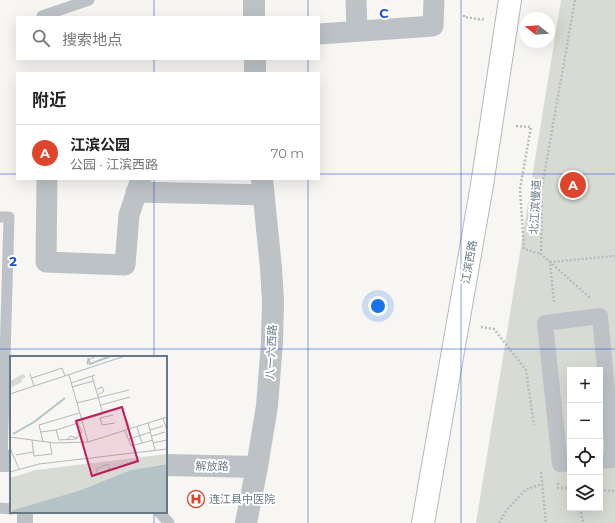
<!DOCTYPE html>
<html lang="zh">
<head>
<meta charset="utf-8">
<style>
	body { margin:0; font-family:Montserrat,"Noto Sans SC",sans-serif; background:#f6f6f6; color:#222 }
	.controls { position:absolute; right:12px; bottom:12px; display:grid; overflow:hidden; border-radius:0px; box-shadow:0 4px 16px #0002 }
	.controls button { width:36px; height:36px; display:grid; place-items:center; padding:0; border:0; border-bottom:1px solid #e0e0e0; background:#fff; color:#222; font:20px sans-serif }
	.compass { position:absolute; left:519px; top:12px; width:36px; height:36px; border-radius:50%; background:#fff; box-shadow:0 4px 16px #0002; rotate:287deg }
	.you { position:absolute; left:378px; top:306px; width:14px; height:14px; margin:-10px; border:3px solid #fff; border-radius:50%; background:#1a73e8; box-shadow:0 0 0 6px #1a73e833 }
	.badge { display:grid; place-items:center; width:26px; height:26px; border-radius:50%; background:#de452c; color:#fff; font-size:13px; font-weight:700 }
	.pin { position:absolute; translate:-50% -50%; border:2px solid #fff; box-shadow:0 1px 4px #0006 }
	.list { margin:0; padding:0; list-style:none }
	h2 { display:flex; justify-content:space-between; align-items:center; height:52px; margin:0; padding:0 16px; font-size:17px }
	h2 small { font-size:13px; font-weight:400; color:#767676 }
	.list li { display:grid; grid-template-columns:26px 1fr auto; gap:12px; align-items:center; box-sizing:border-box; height:56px; padding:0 16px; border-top:1px solid #e0e0e0 }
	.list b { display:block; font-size:15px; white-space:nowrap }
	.list p { margin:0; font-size:13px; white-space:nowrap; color:#767676 }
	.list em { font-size:13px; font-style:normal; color:#767676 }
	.icon { flex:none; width:22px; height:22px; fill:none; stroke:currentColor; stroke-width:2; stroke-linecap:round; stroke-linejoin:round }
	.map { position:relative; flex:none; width:615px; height:523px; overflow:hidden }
	.search { position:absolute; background:#fff; box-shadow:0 4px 16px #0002; left:16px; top:16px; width:304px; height:44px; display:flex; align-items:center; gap:10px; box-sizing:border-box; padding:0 14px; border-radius:0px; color:#767676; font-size:15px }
	.panel { position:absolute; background:#fff; box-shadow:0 4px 16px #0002; left:16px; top:72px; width:304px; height:108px; border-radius:0px }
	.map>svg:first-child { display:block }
</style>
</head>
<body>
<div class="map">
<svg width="615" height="523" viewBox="0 0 615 523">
	<rect width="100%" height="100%" fill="#f7f6f3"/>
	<path fill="#d7dbd3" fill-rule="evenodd" d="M561,0h54v523h-139zM570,370h30v138h-30z"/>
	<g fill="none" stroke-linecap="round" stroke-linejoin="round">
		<g stroke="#b2b8bc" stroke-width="24">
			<path id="secondary" d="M423,523l59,-338 28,-185"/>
		</g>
		<path stroke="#b8bbbe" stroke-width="2.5" stroke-dasharray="2 2" stroke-linecap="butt" d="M575,0l-33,187 -1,67 49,44
			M464,15v2l21,3
			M516,126l15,1 -11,62 4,60 17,5
			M554,302l-4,-40 65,-6
			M481,327l13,2 32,41 8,55
			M541,472l5,51
			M558,483v5h12
			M600,490l15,1
			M580,508l3,15
			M499,523l7,-12 19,-21 17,-6"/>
		<path stroke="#bdc2c6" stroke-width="11" d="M42,16l47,-16
			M0,217h9l-7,244
			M0,508l11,1
			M159,512l10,11"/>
		<path stroke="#bdc2c6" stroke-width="16" d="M570,463l-10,1 -15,-141 55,-7 12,125v19l-12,1
			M25,512v11"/>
		<path stroke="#bdc2c6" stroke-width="21" d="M356,0l1,31
			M319,34l114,-8 1,-26
			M47,179l-1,83 79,3 4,-50 12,-36
			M136,192l128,3"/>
		<path stroke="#bdc2c6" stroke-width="22" d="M254,0v17
			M255,59v14
			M0,461h11
			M166,465l91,2
			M246,523l11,-56 10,-61 5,-64 1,-41 -2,-33 -9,-89"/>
		<use href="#secondary" stroke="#fff" stroke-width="22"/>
	</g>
	<path fill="none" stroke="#1d4ed8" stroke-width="1" stroke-opacity="0.55" d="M154,0v17M308,0v17M461,0v523M154,59v14M308,59v14M0,174h17M319,174h296M154,179v178M308,179v344M0,349h615M154,512v11"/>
	<defs>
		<g id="hospital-ring" transform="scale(0.9)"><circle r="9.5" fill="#fff" stroke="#de452c" stroke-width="1.5"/><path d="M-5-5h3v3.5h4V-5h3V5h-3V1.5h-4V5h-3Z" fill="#de452c"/></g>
	</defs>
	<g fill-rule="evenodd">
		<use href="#hospital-ring" x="196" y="499"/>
	</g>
	<g text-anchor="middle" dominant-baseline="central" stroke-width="4" stroke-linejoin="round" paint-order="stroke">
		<g font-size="11" fill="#667984" stroke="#fff">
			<text transform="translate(535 207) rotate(-87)">北江滨慢道</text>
			<text transform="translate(469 262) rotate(-80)">江滨西路</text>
			<text transform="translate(271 352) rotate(-87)">八一六西路</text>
			<text transform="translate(212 466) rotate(1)">解放路</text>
		</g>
		<g font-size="11" fill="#667984" stroke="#fff" text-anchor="start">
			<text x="209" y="499">连江县中医院</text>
		</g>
	</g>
	<g transform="translate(10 356)">
		<rect width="157" height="157" fill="#f7f6f3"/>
		<path d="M13,18l3,3 -5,3 1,2 -12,6v-7zM157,98v10l-36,6 -50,20 -71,21v-33l26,-8z" fill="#d7dbd3"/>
		<path d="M157,108v49h-157l3,-3 68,-20 50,-20z" fill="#b5c3c6"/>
		<path fill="none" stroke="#b5c3c6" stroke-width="2" d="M78,2l2,6 21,-8M3,78l21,-12 31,-24"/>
		<path fill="none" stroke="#b0b9bd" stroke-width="1" d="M78,9l-1,-4 9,-5M20,18l4,12M59,19l19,67M22,22l30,-10 3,8M61,27l24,-8M62,31l21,-6M87,33l5,-2 2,4 -6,4M0,38l115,-38M67,47l52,-13M91,49l29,-8M112,55l9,18M103,59l-13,3 2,7 13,-2M153,62l4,13M71,64l22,-6 -11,-38M138,67l7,27M127,71l5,16M140,74l13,-4M115,75l6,15 22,-6M31,76l15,-2 3,10 17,-1 6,-7 -4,-9 -22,7M142,80l13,-4M0,81l44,6 34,-1 79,-25M119,83l22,-7M22,84l2,16 18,-2 -2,-11M57,84l3,-4 8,2M33,86l-4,-17 40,-12M143,87l14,-3M0,92l9,21M6,99l17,-3M98,108l2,5 -12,5 -2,-5zM0,116l29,-8 128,-15"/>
		<path fill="#c2185b" fill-opacity="0.15" stroke="#c2185b" stroke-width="2" d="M112,51l16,54 -46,15 -16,-55z"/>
		<rect width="157" height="157" fill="none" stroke="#667984" stroke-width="2"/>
	</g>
	<g font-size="13" text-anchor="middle" font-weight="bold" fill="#1d4ed8" stroke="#fff" stroke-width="4" stroke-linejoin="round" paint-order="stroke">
		<text x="384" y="18">C</text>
		<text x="13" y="266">2</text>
	</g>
</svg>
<div class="controls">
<button>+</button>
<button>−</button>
<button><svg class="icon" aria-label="locate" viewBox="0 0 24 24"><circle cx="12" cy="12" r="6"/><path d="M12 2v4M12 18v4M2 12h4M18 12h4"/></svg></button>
<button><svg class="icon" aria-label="layers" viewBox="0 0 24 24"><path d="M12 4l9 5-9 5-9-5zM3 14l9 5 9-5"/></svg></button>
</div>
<svg class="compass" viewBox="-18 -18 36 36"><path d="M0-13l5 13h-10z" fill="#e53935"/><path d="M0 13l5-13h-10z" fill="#767676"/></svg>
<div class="you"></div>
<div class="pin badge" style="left:573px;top:185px">A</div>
<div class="search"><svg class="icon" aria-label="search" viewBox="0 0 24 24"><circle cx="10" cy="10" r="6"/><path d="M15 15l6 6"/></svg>搜索地点</div>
<section class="panel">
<h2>附近<small></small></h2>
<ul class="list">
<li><span class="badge">A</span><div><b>江滨公园</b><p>公园 · 江滨西路</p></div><em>70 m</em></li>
</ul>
</section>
</div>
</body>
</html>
